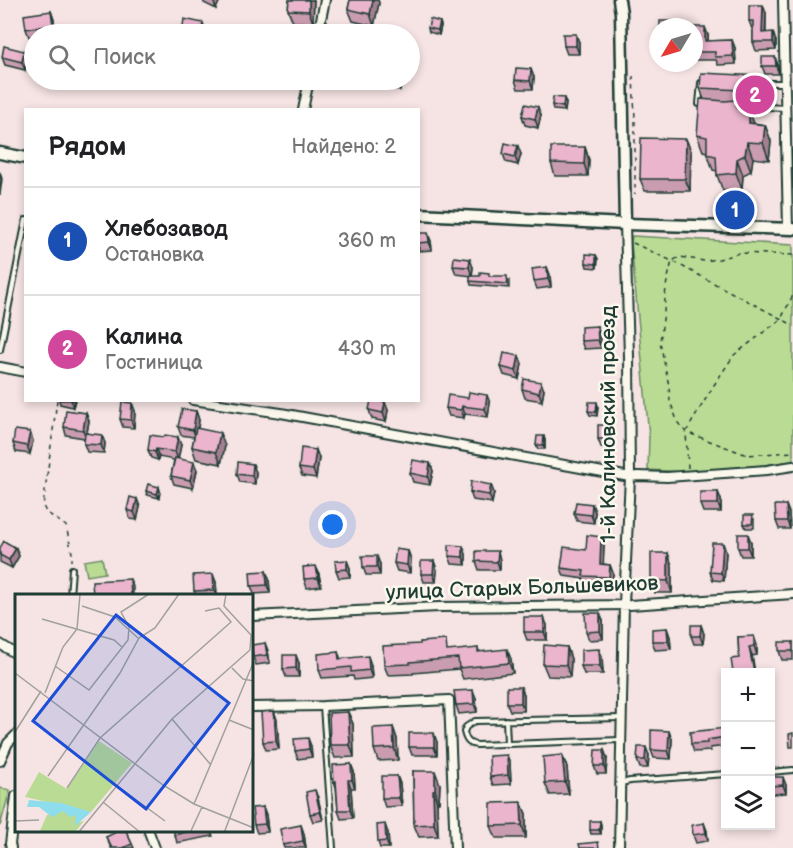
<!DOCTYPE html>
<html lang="ru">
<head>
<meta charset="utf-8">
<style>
	body { margin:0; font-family:"Balsamiq Sans",sans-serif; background:#f6f6f6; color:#202124 }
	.controls { position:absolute; right:18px; bottom:18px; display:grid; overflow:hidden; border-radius:0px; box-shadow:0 3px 9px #0003 }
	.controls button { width:54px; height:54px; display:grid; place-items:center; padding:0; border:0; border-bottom:2px solid #e0e0e0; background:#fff; color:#202124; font:30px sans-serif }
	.compass { position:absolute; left:649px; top:18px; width:54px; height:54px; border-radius:50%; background:#fff; box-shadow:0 3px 9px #0003; rotate:232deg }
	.you { position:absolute; left:333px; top:525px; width:21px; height:21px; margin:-15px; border:4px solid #fff; border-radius:50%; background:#1a73e8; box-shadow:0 0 0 9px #1a73e833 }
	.badge { display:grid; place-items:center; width:39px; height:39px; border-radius:50%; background:#c8321e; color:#fff; font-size:20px; font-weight:700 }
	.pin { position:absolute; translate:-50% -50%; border:3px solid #fff; box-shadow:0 2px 6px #0006 }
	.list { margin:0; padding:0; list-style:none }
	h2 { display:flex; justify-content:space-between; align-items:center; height:78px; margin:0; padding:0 24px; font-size:26px }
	h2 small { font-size:20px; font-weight:400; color:#757577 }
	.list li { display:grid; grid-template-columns:39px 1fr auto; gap:18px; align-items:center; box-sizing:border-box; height:108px; padding:0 24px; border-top:2px solid #e0e0e0 }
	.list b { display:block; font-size:22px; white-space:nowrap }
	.list p { margin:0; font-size:20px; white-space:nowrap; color:#757577 }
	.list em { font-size:20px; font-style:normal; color:#757577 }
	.icon { flex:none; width:33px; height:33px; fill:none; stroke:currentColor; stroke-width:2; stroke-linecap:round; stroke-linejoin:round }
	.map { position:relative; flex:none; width:793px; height:848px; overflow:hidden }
	.search { position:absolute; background:#fff; box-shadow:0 3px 9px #0003; left:24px; top:24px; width:396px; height:66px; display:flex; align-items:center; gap:15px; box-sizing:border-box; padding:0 21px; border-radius:33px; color:#757577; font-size:22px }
	.panel { position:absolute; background:#fff; box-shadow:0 3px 9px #0003; left:24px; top:108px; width:396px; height:294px; border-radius:0px }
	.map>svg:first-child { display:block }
</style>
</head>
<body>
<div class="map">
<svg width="793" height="848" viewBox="0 0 793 848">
	<rect width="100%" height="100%" fill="#f6e3e3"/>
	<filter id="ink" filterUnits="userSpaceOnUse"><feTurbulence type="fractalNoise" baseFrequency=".0167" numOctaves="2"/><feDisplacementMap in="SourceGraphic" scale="12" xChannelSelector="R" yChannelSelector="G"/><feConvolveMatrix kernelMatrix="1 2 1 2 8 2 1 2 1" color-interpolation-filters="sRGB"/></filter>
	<g filter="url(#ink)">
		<path fill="#b9db94" stroke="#6c8c64" stroke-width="1.5" d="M632,236l161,9v216l-68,9 -36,2 -41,-2 1,-34 -18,-194z
			M102,558l3,15 -18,3 -3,-15z
			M0,788l10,2 -10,36z"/>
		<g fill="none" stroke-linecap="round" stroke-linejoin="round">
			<g stroke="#1f3d34" stroke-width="8">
				<path id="lane" d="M701,83l-2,21h5
					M763,83h22
					M732,105l53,3
					M0,350l26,-130
					M70,596l2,-27
					M323,706l10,142
					M506,720l1,23
					M620,740l-143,5c-9,-1 -11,-5 -13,-13l2,-5 9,-6 147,-3
					M770,772l23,-2
					M621,783l9,-2 96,-7"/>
			</g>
			<g stroke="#1f3d34" stroke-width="12">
				<path id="street" d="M783,0l5,229
					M318,34l7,-34
					M303,110l6,-30
					M0,367l26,5
					M193,400l88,13 349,64 8,-1 29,1 100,-7 26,-4
					M252,616l187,-9 191,-2 163,-11
					M0,644l16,10
					M252,707l71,-1 126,-6 6,148
					M0,761l8,-18 8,-8
					M149,832l6,16
					M11,848l-1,-4 6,-48
					M619,848l5,-244 6,-127 -1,-121 -4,-132"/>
			</g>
			<g stroke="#1f3d34" stroke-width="15">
				<path id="secondary" d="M619,0l2,13 4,211
					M0,153l26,5
					M418,214l207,10 168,5"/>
			</g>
			<path stroke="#1f3d34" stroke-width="1.5" stroke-dasharray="4.5 4.5" stroke-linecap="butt" d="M633,76l2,42v76
				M633,243l39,18 121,64
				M793,255l-54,-2 -20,6 -15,2 -24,-4 -8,4 -6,25 -2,26 -4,30 9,44 1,15 8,22 8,9 61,23 46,-3
				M57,400l-14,106 3,6 20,14 6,27v8
				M688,468l-2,-36 28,-47 20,-30 47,-36 12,-24"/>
			<use href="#lane" stroke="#fbf7ec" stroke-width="4"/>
			<use href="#street" stroke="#fbf7ec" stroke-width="8"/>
			<use href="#secondary" stroke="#fbf7ec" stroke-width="10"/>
		</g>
		<path fill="#ca9cb0" stroke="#1f3d34" stroke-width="1.5" d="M203,0h17l-4,9 -12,-6z
			M289,0h25l-1,23 -20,-1 -5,-12z
			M350,0h28l1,3 -5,23 -21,-5 -5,-12z
			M51,11l3,9 2,13 -22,1v2l-5,1 -3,-8z
			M766,13v20l10,8v9l-20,1 -3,-9v-13h-1l-3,-8z
			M440,22l1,4 -2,9 -10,-3 -1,-4z
			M694,27l14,8v6l24,-1 3,8 1,16 -18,1 -2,-5h-20l-2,-4z
			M579,42v12h-12l-3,-8z
			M24,51l3,8 -2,11 -20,-5 -3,-8z
			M775,57l3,9 1,8h-14l-3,-8z
			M534,77l-1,12h-15l-3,-9z
			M387,80h16l-3,10 -10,-2z
			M700,88h67v15l-31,-1 2,6 16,15 11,2 6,16 -2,19 -16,-2 -2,13 -8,4 -1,14 -19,2 -6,-16v-4l-4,-1 -6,-18 -4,-1 -6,-16 7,-35z
			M564,98l2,5 -1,8 -12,-1 -1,-5z
			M541,115l-3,13 -13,-3 -3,-9z
			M686,139l5,12 -1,40h-45l-5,-12z
			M585,147l4,13 -1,16h-33l-4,-13z
			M503,154h18l-3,11 -12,-3z
			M418,233l13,8 1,9 -13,1z
			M596,255l2,4 -1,9 -10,-1 -1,-4z
			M453,266l20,1 -1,9 -16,-2z
			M547,267l3,8 1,12 -14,2 -3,-8z
			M490,276l19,4v8l-38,-3 -1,-4z
			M597,326l3,8 1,14 -17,1 -3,-8z
			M519,356l3,8 -3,15 -15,-4 -3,-8z
			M522,389l22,1 -2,11 -17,-3z
			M59,400h16l-2,7 -13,-3z
			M132,403l3,8 -1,17 -11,-1 -3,-8z
			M490,403l-2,14 -23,-3 -1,4 -15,-2 -3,-8z
			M598,406l-1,10 -7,-1 -2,-4z
			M369,410h19l-2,12 -14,-3z
			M196,411l3,9 -1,9 27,17 -4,18 -25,-5 -4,-12 2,-10 -13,-2 -3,-8z
			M86,413l3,8 -2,12 18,10 -1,10 -17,-1 -3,-8v-6l-18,-3 -2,-8z
			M607,425l3,9 -1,13h-8l-3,-8z
			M30,432l3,9 -3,13 -14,-2 -3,-9z
			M545,440v9h-7l-2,-4z
			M181,445l-3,13 19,12 -4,18 -19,-4 -3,-8 3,-16 -15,-3 -1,3 -7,-2 -3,-8z
			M316,450l3,8 -3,20 -14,-2 -3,-8z
			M430,463l3,8 -3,14 -17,-3 -3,-9z
			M256,472l-1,12 -15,-2 -3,-8z
			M491,485l3,8 -2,10 -19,-3 -3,-8z
			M159,487l1,4 -1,7 -12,-3 -1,-4z
			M718,492l3,8v12h-18l-3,-8z
			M137,499l3,8 -3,13 -7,-1 -3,-9z
			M592,504l3,8 -1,11 -17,-2 -3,-8z
			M786,505l3,8 1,16h-11l-3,-8z
			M754,519v9h-8l-2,-4z
			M601,537l3,8 -1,19 7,1 3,8 -1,12 -26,-1 -2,-5 -20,-3 -3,-8 25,-18z
			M751,542v14h-10l-3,-8z
			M0,548h16l3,8 -7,12 -12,-6z
			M408,551l3,8 -1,14 -13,-2 -3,-8z
			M726,552l-2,29 -11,-1 -3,-8z
			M668,553l4,13v27h-17l-4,-13z
			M466,554v11l-14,-1 -3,-8z
			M500,560v10h-21l-3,-9z
			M434,561l3,9 -1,12h-12l-3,-8z
			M380,564v11h-14l-3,-8z
			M350,568v9l-11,1 -3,-8z
			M266,571l3,8 1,14 -16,1 -3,-8z
			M319,574l2,12 -14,2 -3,-9z
			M216,582l1,14h-21l-2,-5z
			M603,621v18l-14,1 -3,-8z
			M547,625v15h-20l-3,-8z
			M701,625l3,9 -1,10h-9l-3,-8z
			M667,628l3,9 1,12 -16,1 -3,-9z
			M738,637l19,8v10l-18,3z
			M793,642v18h-11l-3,-9z
			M265,643l3,8 2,12 -14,2 -3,-8z
			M567,647l4,12 -1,18 -22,-1 -5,-12z
			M478,648l1,3 32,8 2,14 -50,6 -4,-10 -46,4v1l-25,1 -4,-10z
			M338,652l3,7 30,6 1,13 -18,2 -1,-4 -31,2 -3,-8z
			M602,657l1,17h-19l-3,-8z
			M299,663v14h-13l-3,-8z
			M521,687l3,8v16h-14l-3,-8z
			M476,698l1,14 -18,2 -3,-9z
			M274,711l3,9 2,29 -13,1 -3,-8z
			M348,712l5,12 1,33 -19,1 -5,-13z
			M393,727l4,12 1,21 -20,1 -4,-12z
			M726,728v18l-16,2v3l-16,1 -3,-8z
			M672,739l-1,20 -17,-1 -3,-8z
			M437,742v13h-25l-3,-8z
			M311,746l1,11 -14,2 -3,-8z
			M604,750l3,8 -1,16h-9l-3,-8z
			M562,755l5,12 2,27 -19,1 -5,-12z
			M649,755l-1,13h-8l-3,-8z
			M510,763l1,21 -18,1 -3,-8z
			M351,764l3,8 1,16h-4l2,30 -12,1 -3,-9 -2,-23 -2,-5z
			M413,771l27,13 -1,18h-2l1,34 -19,1 -5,-12z
			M397,776l3,8 2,22 -17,1 -3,-9z
			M771,777l15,8v8l-14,1 -1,-5z
			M318,798l5,22 -10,2 -3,-8z
			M521,802l5,12v24h-30l-5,-12z
			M263,807l3,8 2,17 -11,1 -3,-8z
			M600,821l1,4v9h-10l-1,-4z
			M704,823l3,8 1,10 -12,2 -3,-8z
			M301,825l3,9 2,14h-22l-1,-3z
			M126,831l8,17h-23l-5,-11z
			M174,831h37l2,5 -36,7z
			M388,833l1,15h-9l-2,-6z"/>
		<path fill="#a47f90" stroke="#1f3d34" stroke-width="1.5" d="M213,0h7l-4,9z
			M309,0h5l-1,23 -4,-12z
			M373,0h5l1,3 -5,23 -4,-12z
			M763,5l3,8 -1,28 -3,-8z
			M51,11l3,9 2,13 -3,-8z
			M440,22l1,4 -2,9 -1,-5z
			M203,23l3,8v3h-5z
			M705,27l3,8v14l-3,-8z
			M773,32l3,9v9l-3,-8z
			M576,34l3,8v12l-3,-8z
			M732,40l3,8 1,16 -3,-8z
			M24,51l3,8 -2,11 -3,-8z
			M775,57l3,9 1,8 -3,-8z
			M531,69l3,8 -1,12 -3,-8z
			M763,76l4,12v15l-5,-12z
			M398,80h5l-3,10 -3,-8z
			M564,98l2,5 -1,8 -2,-4z
			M538,107l3,8 -3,13 -3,-9z
			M749,110l6,16 -6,-3z
			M765,125l6,16 -2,19 -6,-17z
			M686,139l5,12 -1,40 -5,-12z
			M747,142l6,16 -2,13 -6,-16z
			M518,146l3,8 -3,11 -3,-8z
			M585,147l4,13 -1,16 -4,-12z
			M737,159l6,16 -1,14 -6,-16z
			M0,172l2,7 -2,16z
			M428,233l3,8 1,9 -3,-8z
			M596,255l2,4 -1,9 -1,-4z
			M470,259l3,8 -1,9 -3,-9z
			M547,267l3,8 1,12 -3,-8z
			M597,326l3,8 1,14 -3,-8z
			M519,356l3,8 -3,15 -3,-8z
			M541,382l3,8 -2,11 -3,-8z
			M487,395l3,8 -2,14 -3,-8z
			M71,400h4l-2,7z
			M385,402l3,8 -2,12 -3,-9z
			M597,402l1,4 -1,10 -1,-4z
			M132,403l3,8 -1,17 -3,-8z
			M462,406l3,8 -1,4 -3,-8z
			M196,411l3,9 -3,18 -3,-8z
			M86,413l3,8 -3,17 -3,-8z
			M607,425l3,9 -1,13 -3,-8z
			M30,432l3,9 -3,13 -3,-8z
			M220,433l5,13 -4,18 -5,-12z
			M102,435l3,8 -1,10 -3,-8z
			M544,436l1,4v9l-2,-4z
			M178,437l3,8 -3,15 -3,-8z
			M156,449l3,8 -1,3 -3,-8z
			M316,450l3,8 -3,20 -3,-8z
			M194,462l3,8 -4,18 -3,-8z
			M430,463l3,8 -3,14 -2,-8z
			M253,464l3,8 -1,12 -3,-8z
			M491,485l3,8 -2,10 -3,-8z
			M159,487l1,4 -1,7 -2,-4z
			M718,492l3,8v12l-3,-8z
			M137,499l3,8 -3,13 -3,-8z
			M592,504l3,8 -1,11 -3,-8z
			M786,505l3,8 1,16 -3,-8z
			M748,534l3,8v14l-3,-8z
			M601,537l3,8 -1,27 -3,-8z
			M723,543l3,9 -2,29 -3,-8z
			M463,546l3,8v11l-3,-8z
			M16,548l3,8 -7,12 -3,-8z
			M408,551l3,8 -1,14 -3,-8z
			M498,551l2,9v10l-3,-8z
			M668,553l4,13v27l-4,-12z
			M377,556l3,8v11l-3,-8z
			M347,560l3,8v9l-3,-8z
			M434,561l3,9 -1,12 -3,-8z
			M610,565l3,8 -1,12 -3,-8z
			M316,566l3,8 2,12 -3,-8z
			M266,571l3,8 1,14 -3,-8z
			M213,574l3,8 1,14 -3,-6z
			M130,579l3,8v9h-2z
			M600,613l3,8v18l-3,-8z
			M544,617l3,8v15l-3,-8z
			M701,625l3,9 -1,10 -3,-8z
			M667,628l3,9 1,12 -3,-8z
			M754,636l3,9v10l-3,-9z
			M265,643l3,8 2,12 -3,-8z
			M567,647l4,12 -1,18 -4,-12z
			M749,647l3,8 3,17h-1z
			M507,649l4,10 2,14 -4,-10z
			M599,649l3,8 1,17 -3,-8z
			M296,655l3,8v14l-3,-9z
			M368,656l3,9 1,13 -3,-8z
			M521,687l3,8v16l-3,-8z
			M473,690l3,8 1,14 -3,-8z
			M771,699l1,4 1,21 -2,-7z
			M274,711l3,9 2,29 -3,-8z
			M348,712l5,12 1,33 -4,-12z
			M393,727l4,12 1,21 -4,-12z
			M669,731l3,8 -1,20 -3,-8z
			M434,733l3,9v13l-3,-8z
			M308,738l3,8 1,11 -3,-8z
			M646,747l3,8 -1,13 -3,-8z
			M604,750l3,8 -1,16 -2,-8z
			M507,755l3,8 1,21 -3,-9z
			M562,755l5,12 2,27 -4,-12z
			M351,764l3,8 1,16 -3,-8z
			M435,771l5,13 -1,18 -4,-12z
			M397,776l3,8 2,22 -3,-8z
			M783,777l3,8v8l-3,-8z
			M348,780l3,8 2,30 -3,-8z
			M315,790l3,8 5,22 -3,-8z
			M433,790l4,12 1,34 -4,-12z
			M521,802l5,12v24l-4,-13z
			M263,807l3,8 2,17 -3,-8z
			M600,821l1,4v9l-2,-4z
			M704,823l3,8 1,10 -2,-8z
			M385,824l3,9 1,15 -3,-7z
			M301,825l3,9 2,14 -3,-7z"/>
		<path fill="#ebb5cd" stroke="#1f3d34" stroke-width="1.5" d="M289,0h20v11l-21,-1z
			M350,0h23l-3,14 -22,-5z
			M749,5h14l-1,28 11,-1v10h-20v-21h-4z
			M51,11l2,14 -27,4 -2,-14z
			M184,19l19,4 -2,11h-19z
			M430,19l10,3 -2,8 -10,-2z
			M660,21h14v6h-14z
			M694,27h11v14l27,-1 1,16 -18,1v-5h-21z
			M281,32l8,2h-9z
			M563,34h13v12h-12z
			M4,46l20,5 -2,11 -20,-5z
			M762,57h13l1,9h-14z
			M516,68l15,1 -1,12 -15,-1z
			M701,73l62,3 -1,15 -62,-3z
			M387,80h11l-1,2z
			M553,97l11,1 -1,9 -11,-2z
			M700,99l25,2 10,-1 2,8 12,2v13l16,2 -2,18 -16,-1 -2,13 -8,4 -1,14 -19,2 -1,-19 -9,-2v-17l-10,-2z
			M525,104l13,3 -3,12 -13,-3z
			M641,138l45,1 -1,40h-45z
			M505,143l13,3 -3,11 -12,-3z
			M551,147h34l-1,17 -33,-1z
			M792,150h1v39z
			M418,233h10l1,9 -11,1z
			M586,254l10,1v9l-10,-1z
			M454,257l16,2 -1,8 -16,-1z
			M547,267l1,12 -14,2 -2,-12z
			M480,272l9,1v3h18l1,8 -38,-3v-5h10z
			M597,326l1,14 -17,1v-14z
			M504,353l15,3 -3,15 -15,-4z
			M524,379l17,3 -2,11 -17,-4z
			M469,392l18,3 -2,14 -23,-3 -1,4 -15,-2 2,-13 20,3z
			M371,400l14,2 -2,11 -14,-3z
			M122,402l10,1 -1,17 -11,-1z
			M589,402h8l-1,10 -8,-1z
			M182,409l14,2 -3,19 -15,-3z
			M66,410l20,3 -3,17 -19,-3z
			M598,425h9l-1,14h-8z
			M196,428l24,5 -4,19 -24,-5z
			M15,430l15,2 -3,14 -14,-3z
			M85,433l17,2 -1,10 -17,-1z
			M150,435l14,2 1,-2 13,2 -3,15 -19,-3 -1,3 -7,-2z
			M537,436h7l-1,9h-7z
			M301,448l15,2 -3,20 -14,-2z
			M175,458l19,4 -4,18 -19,-4z
			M413,460l17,3 -2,14 -18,-4z
			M238,462l15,2 -1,12 -15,-2z
			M471,481l20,4 -2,10 -19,-3z
			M148,484l11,3 -2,7 -11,-3z
			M700,492h18v12h-18z
			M130,497l7,2 -3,13 -7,-2z
			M576,502l16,2 -1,11 -17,-2z
			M775,505h11l1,16h-11z
			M744,515h9l-1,9h-8z
			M738,534h10v14h-10z
			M587,535l14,2 -1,27 10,1 -1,12 -26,-1 1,-5 -23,-3 3,-21 22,3z
			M4,541l12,7 -7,12 -9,-5v-7z
			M712,543h11l-2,30 -11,-1z
			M449,545l14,1v11l-14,-1z
			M396,549l12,2 -1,14 -13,-2z
			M476,551h22l-1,11 -21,-1z
			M651,553h17v28l-17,-1z
			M362,556h15v11h-14z
			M347,560v9l-11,1 -1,-9z
			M421,561h13l-1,13h-12z
			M316,566l2,12 -14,1 -1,-12z
			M266,571l1,14 -16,1 -1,-14z
			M213,574l1,16 -20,1 -1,-16z
			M130,579l1,17h-38l-1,-15z
			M585,613h15v18l-14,1z
			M524,617h20v15h-20z
			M691,625h10l-1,11h-9z
			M667,628l1,13h-16v-12z
			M754,636v10l-5,1 5,25h-21l-2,-13 8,-1 -1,-21z
			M446,640l1,11 31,-3v4l29,-3 2,14 -50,5 -1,-10 -48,4v2l-26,1 -1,-19 37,-2v-2z
			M779,642h14v9h-14z
			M265,643l2,12 -14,2 -1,-12z
			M544,645l23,2 -1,18 -23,-1z
			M599,649l1,17h-19v-16z
			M338,652l1,7 29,-3 1,14 -18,2v-5l-32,3 -1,-16z
			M283,655h13v13l-13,1z
			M507,687h14v16h-14z
			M473,690l1,14 -18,1 -2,-14z
			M274,711l2,30 -13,1 -2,-30z
			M348,712l2,33h-20l-1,-32z
			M393,727l1,21 -20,1 -1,-21z
			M726,728v9l-19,3v3l-16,1 -1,-12z
			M651,730l18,1 -1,20 -17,-1z
			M409,733h25v14h-25z
			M793,733v14h-3l-1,-13z
			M308,738l1,11 -14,2 -1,-12z
			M638,747h8l-1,13h-8z
			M595,750h9v16h-10z
			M507,755l1,20 -18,2 -1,-21z
			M562,755l3,27 -20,1 -2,-26z
			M351,764l1,16h-4l2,30h-12l-2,-29 -2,1 -1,-17z
			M413,771h22v19h-2l1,34 -20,1z
			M382,776h15l2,22h-17z
			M771,777h12v8l-12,1z
			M315,790l5,22 -10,2 -4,-22z
			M521,802l1,23 -31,1v-23z
			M263,807l2,17 -11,1 -2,-17z
			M590,821h10l-1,9h-9z
			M704,823l2,10 -13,2 -1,-10z
			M385,824l1,17 -8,1 -1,-17z
			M301,825l2,16 -20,4 -3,-16z
			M118,831h8l6,13 -9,4h-11l-6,-11z
			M174,831h16l-16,4z
			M598,842l1,6h-19l-1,-4z"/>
	</g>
	<g text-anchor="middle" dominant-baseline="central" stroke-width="5" stroke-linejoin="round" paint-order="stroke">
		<g font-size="21" fill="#1f3d34" stroke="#fbf7ec">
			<text transform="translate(608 424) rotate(-90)">1-й Калиновский проезд</text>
			<text transform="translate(522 588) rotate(-2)">улица Старых Большевиков</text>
		</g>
	</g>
	<g transform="translate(15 594)">
		<rect width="238" height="238" fill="#f6e3e3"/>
		<path d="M84,147l33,22 -41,49 -66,-15 14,-25 28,17zM48,217l13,4v8l8,-2 -9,11 -36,1 8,-18z" fill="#b9db94"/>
		<path d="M14,206l32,3 30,9 -16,14 1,-11 -6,2 -7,-6 -11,6 -13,-10h-12z" fill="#8eddec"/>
		<path fill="none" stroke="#a0a19d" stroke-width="1.5" d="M67,12l33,11 23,21M27,25l72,21 8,7M40,72l34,24 39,-50 1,-13 -8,-15 28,-18M217,74l11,11 11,2M0,79l148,112 31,19 60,24M30,99l18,-46 14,-18 3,-35M157,125l39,46M214,126l25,10M0,138l26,-41M33,182l72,-103 19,-35 16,-10 24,-34M101,191l49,36M52,194l33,-50 131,-116 -12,-14 -14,3M88,208l38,31M179,210l60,-143M0,227l24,-1M63,239l94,-114 78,-69 1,-15 -27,-29 2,-12M175,239l12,-26M209,239l30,-79"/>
		<path fill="#1d4ed8" fill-opacity="0.15" stroke="#1d4ed8" stroke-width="3" d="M101,21l113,88 -83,106 -113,-88z"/>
		<rect width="238" height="238" fill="none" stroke="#1f3d34" stroke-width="3"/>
	</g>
</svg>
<div class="controls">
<button>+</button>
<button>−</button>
<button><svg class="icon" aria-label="layers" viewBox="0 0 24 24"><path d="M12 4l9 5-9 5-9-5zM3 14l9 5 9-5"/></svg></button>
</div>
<svg class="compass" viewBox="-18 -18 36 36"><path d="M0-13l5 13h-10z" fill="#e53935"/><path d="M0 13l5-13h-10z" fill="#757577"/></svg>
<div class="you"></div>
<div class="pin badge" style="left:735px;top:210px;background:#1a4fb4">1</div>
<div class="pin badge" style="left:755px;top:95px;background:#d1479c">2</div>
<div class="search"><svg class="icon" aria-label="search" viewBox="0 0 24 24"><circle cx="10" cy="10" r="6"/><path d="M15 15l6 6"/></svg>Поиск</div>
<section class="panel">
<h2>Рядом<small>Найдено: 2</small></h2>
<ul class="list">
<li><span class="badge" style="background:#1a4fb4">1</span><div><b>Хлебозавод</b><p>Остановка</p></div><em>360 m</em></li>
<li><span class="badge" style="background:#d1479c">2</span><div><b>Калина</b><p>Гостиница</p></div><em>430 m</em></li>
</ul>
</section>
</div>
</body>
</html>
